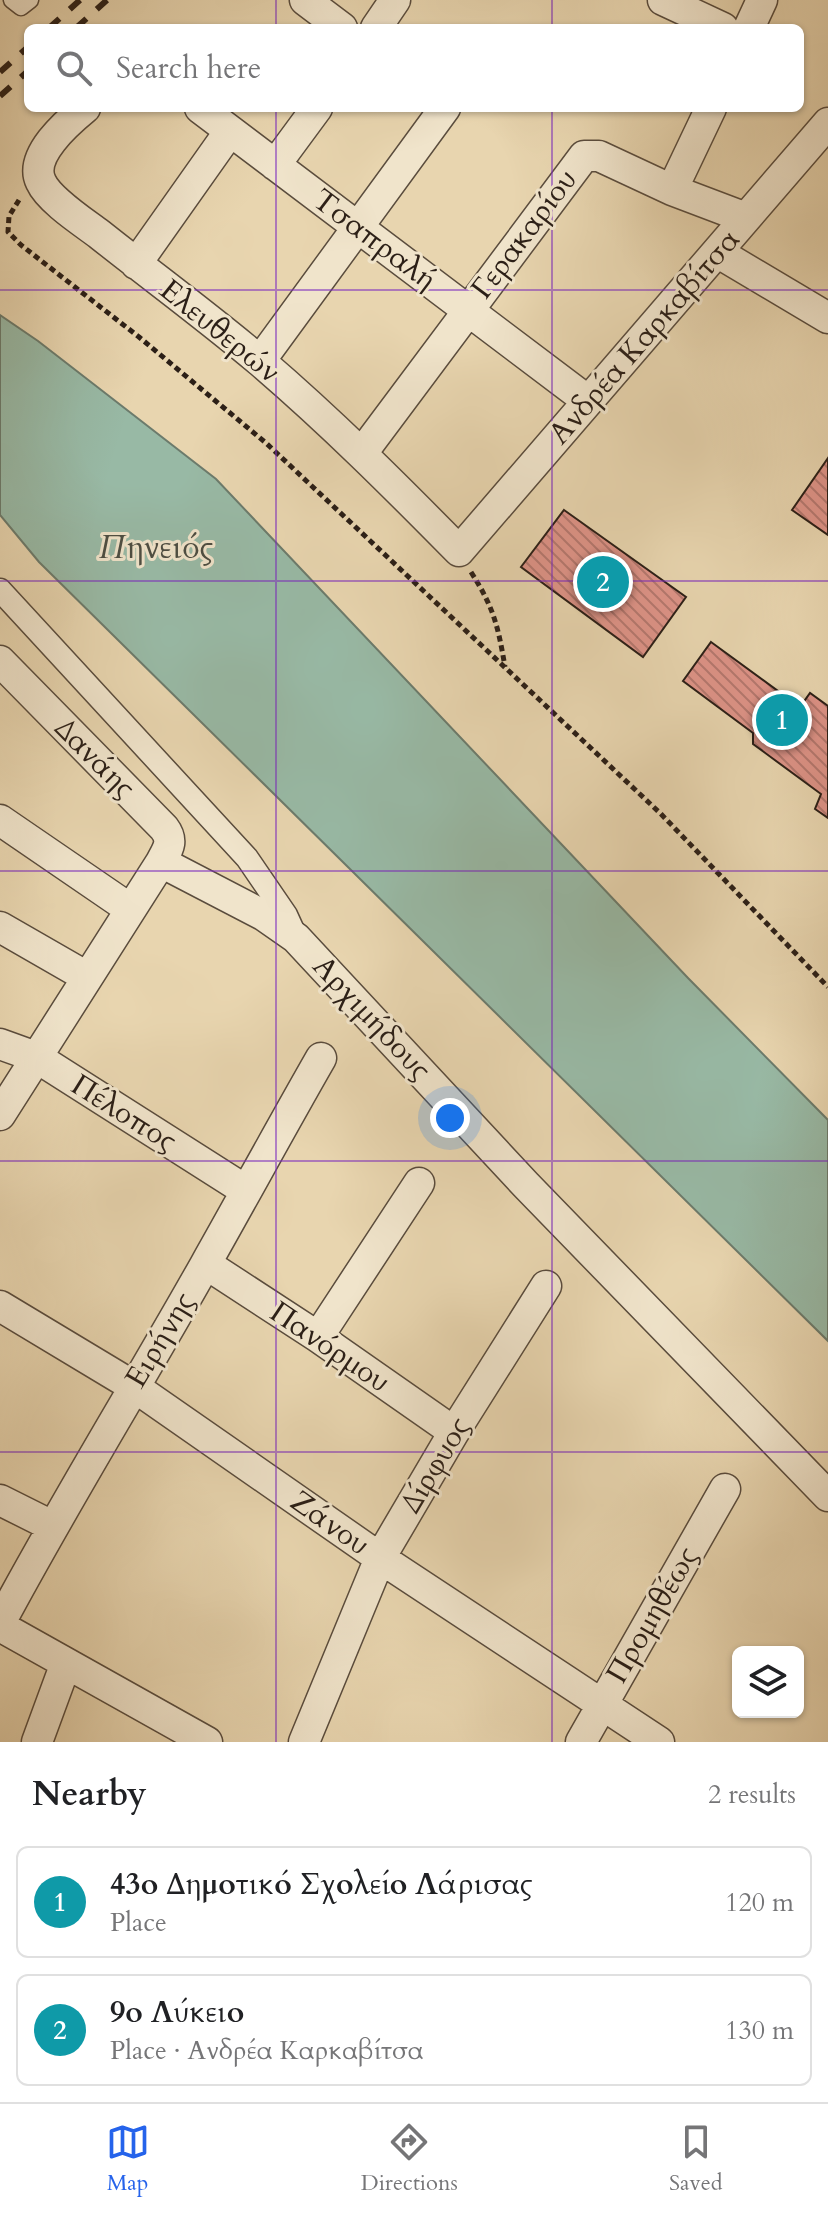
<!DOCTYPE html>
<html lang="en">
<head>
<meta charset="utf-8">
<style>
	body { margin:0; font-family:Cardo,serif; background:#f6f6f6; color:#202124 }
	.controls { position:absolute; right:24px; bottom:24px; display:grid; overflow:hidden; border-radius:12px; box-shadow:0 2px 6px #0004 }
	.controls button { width:72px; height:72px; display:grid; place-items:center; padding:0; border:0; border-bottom:2px solid #e0e0e0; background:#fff; color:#202124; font:40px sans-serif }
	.you { position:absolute; left:450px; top:1118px; width:28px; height:28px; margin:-20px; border:6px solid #fff; border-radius:50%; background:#1a73e8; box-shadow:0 0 0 12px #1a73e833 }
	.badge { display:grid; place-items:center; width:52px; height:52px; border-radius:50%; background:#2563eb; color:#fff; font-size:26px; font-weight:700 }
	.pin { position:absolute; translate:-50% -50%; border:4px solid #fff; box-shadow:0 2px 8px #0006 }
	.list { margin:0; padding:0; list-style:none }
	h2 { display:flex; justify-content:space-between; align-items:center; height:104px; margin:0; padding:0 32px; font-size:34px }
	h2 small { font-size:26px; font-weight:400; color:#757577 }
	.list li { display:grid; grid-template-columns:52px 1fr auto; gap:24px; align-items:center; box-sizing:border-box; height:112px; margin:0 16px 16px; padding:0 16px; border:2px solid #e0e0e0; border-radius:12px }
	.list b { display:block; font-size:30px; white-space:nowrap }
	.list p { margin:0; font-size:26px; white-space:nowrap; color:#757577 }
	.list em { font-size:26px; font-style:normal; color:#757577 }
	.icon { flex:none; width:44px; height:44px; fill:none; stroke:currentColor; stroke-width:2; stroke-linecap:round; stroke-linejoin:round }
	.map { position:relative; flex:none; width:828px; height:1742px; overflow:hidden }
	.search { position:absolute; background:#fff; box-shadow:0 2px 6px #0004; left:24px; right:24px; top:24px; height:88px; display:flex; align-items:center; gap:20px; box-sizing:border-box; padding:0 28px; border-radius:12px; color:#757577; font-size:30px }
	.sheet { height:360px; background:#fff }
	nav { display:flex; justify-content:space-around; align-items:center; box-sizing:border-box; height:112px; border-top:2px solid #e0e0e0; background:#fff; font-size:22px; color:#757577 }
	nav a { display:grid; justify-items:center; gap:4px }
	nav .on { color:#2563eb }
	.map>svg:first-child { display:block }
</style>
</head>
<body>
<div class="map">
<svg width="828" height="1742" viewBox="0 0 828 1742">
	<defs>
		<pattern id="building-back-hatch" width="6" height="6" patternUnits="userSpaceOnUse" patternTransform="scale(2)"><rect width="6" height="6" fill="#df9489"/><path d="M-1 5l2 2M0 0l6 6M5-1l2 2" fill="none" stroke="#b5786f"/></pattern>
	</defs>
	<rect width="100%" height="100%" fill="#e8d5af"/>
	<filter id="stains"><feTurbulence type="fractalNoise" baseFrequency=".0025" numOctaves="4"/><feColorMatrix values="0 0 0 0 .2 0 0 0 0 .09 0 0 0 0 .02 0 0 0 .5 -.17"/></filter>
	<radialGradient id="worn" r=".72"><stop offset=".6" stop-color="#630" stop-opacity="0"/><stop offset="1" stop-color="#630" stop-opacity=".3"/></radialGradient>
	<path fill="#98b9a5" stroke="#6c7b6c" stroke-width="2" d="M0,315l38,26 178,138 472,499 140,142v221l-789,-779 -39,-47z"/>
	<path fill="url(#building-back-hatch)" stroke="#2b1f17" stroke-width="2" d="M828,458v77l-36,-25z
		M564,510l122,87 -43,60 -122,-90z
		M711,642l89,65 10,-14 18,13v112l-13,-9 6,-15 -68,-50v-11l-70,-52z"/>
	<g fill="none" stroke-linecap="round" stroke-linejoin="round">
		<g stroke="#5a4c3d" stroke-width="19">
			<path id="service" d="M12,0l9,7 9,-7"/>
		</g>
		<g stroke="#5a4c3d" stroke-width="25">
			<path id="pedestrian" d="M0,590l247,268 39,57 10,22"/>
		</g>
		<g stroke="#5a4c3d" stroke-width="33">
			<path id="minor" d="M305,0l37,28
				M663,0l60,28
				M376,28l19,-28
				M749,28l13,-28
				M85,108c-17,14 -57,48 -44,74 8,18 42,40 58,52 54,43 110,84 162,128 70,60 134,124 198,189l369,-428
				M200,108l388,293
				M275,165l42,-57
				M672,190l39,-82
				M717,252l111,66
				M136,264l94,-133
				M260,361l185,-253
				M362,453l222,-297h15l73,34 74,28
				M0,661l164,167c10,13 4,21 -3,34
				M0,820l130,89
				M0,927l87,50
				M0,1044l36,13 209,133
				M0,1115l161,-253 102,53 33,23 230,247 302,311
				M206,1264l112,73 136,95
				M0,1306l133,80 247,172 279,184
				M318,1337l101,-154
				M0,1500l52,26
				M0,1623c65,-122 138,-239 205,-358 39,-69 77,-139 116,-207
				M0,1626l207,116
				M37,1742l29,-79
				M304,1742l76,-184 74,-126 92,-146
				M581,1742l144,-253"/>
		</g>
		<path stroke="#2b1f17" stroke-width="5" stroke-dasharray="6 4" stroke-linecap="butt" d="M19,200l-10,16 -1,16 13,13 118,92 127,106 394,370 168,174
			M471,572c23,36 27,54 34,95"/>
		<use href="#service" stroke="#f0e4cb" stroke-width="16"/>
		<use href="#pedestrian" stroke="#f0e4cb" stroke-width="22"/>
		<use href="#minor" stroke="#f0e4cb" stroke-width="30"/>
		<path stroke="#2b1f17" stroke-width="6" stroke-dasharray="14 14" stroke-linecap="butt" d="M49,28l31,-28
			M76,28l31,-28
			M0,72l28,-25
			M0,96l28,-25"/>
	</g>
	<path fill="none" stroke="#7b2cbf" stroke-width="2" stroke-opacity="0.55" d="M276,0v28M552,0v28M276,108v1634M552,108v1634M0,290h828M0,581h828M0,871h828M0,1161h828M0,1452h828"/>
	<g text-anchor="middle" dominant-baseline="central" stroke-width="6" stroke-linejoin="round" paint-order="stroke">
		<g font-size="30" fill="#2b1f17" stroke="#f0e4cb">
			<text transform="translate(524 234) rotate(-53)">Γερακαρίου</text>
			<text transform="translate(375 240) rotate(37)">Τσαπραλή</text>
			<text transform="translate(220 331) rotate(39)">Ελευθερών</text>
			<text transform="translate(644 337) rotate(-49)">Ανδρέα Καρκαβίτσα</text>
			<text transform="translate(95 758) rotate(45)">Δανάης</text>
			<text transform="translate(372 1018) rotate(47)">Αρχιμήδους</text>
			<text transform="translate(124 1113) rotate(32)">Πέλοπος</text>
			<text transform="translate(160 1340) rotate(-59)">Ειρήνης</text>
			<text transform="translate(330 1347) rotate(34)">Πανόρμου</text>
			<text transform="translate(435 1465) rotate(-59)">Δίρφυος</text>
			<text transform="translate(330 1523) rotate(35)">Ζάνου</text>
			<text transform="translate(652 1615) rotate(-60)">Προμηθέως</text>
		</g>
		<g font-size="32" font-style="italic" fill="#4c4d42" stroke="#f0e4cb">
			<text x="156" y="548">Πηνειός</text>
		</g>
	</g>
	<rect width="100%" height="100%" filter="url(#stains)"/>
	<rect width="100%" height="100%" fill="url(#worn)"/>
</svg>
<div class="controls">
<button><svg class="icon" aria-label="layers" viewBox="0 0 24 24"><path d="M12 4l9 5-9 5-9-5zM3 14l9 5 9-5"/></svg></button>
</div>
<div class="you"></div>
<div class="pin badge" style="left:782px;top:720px;background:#0f9aa8">1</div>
<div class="pin badge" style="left:603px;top:582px;background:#0f9aa8">2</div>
<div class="search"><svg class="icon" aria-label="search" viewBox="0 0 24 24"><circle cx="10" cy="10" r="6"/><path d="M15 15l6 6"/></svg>Search here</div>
</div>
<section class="sheet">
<h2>Nearby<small>2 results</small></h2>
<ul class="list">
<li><span class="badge" style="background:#0f9aa8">1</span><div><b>43ο Δημοτικό Σχολείο Λάρισας</b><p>Place</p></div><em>120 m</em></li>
<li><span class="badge" style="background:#0f9aa8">2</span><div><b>9ο Λύκειο</b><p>Place · Ανδρέα Καρκαβίτσα</p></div><em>130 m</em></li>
</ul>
</section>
<nav>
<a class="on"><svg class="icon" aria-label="map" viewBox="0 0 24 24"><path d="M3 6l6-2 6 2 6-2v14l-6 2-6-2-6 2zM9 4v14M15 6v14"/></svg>Map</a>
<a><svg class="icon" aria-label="directions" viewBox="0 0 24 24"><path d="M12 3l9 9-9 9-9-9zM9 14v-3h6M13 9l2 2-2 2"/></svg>Directions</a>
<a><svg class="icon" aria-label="saved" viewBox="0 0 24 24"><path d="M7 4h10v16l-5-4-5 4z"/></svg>Saved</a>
</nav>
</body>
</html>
